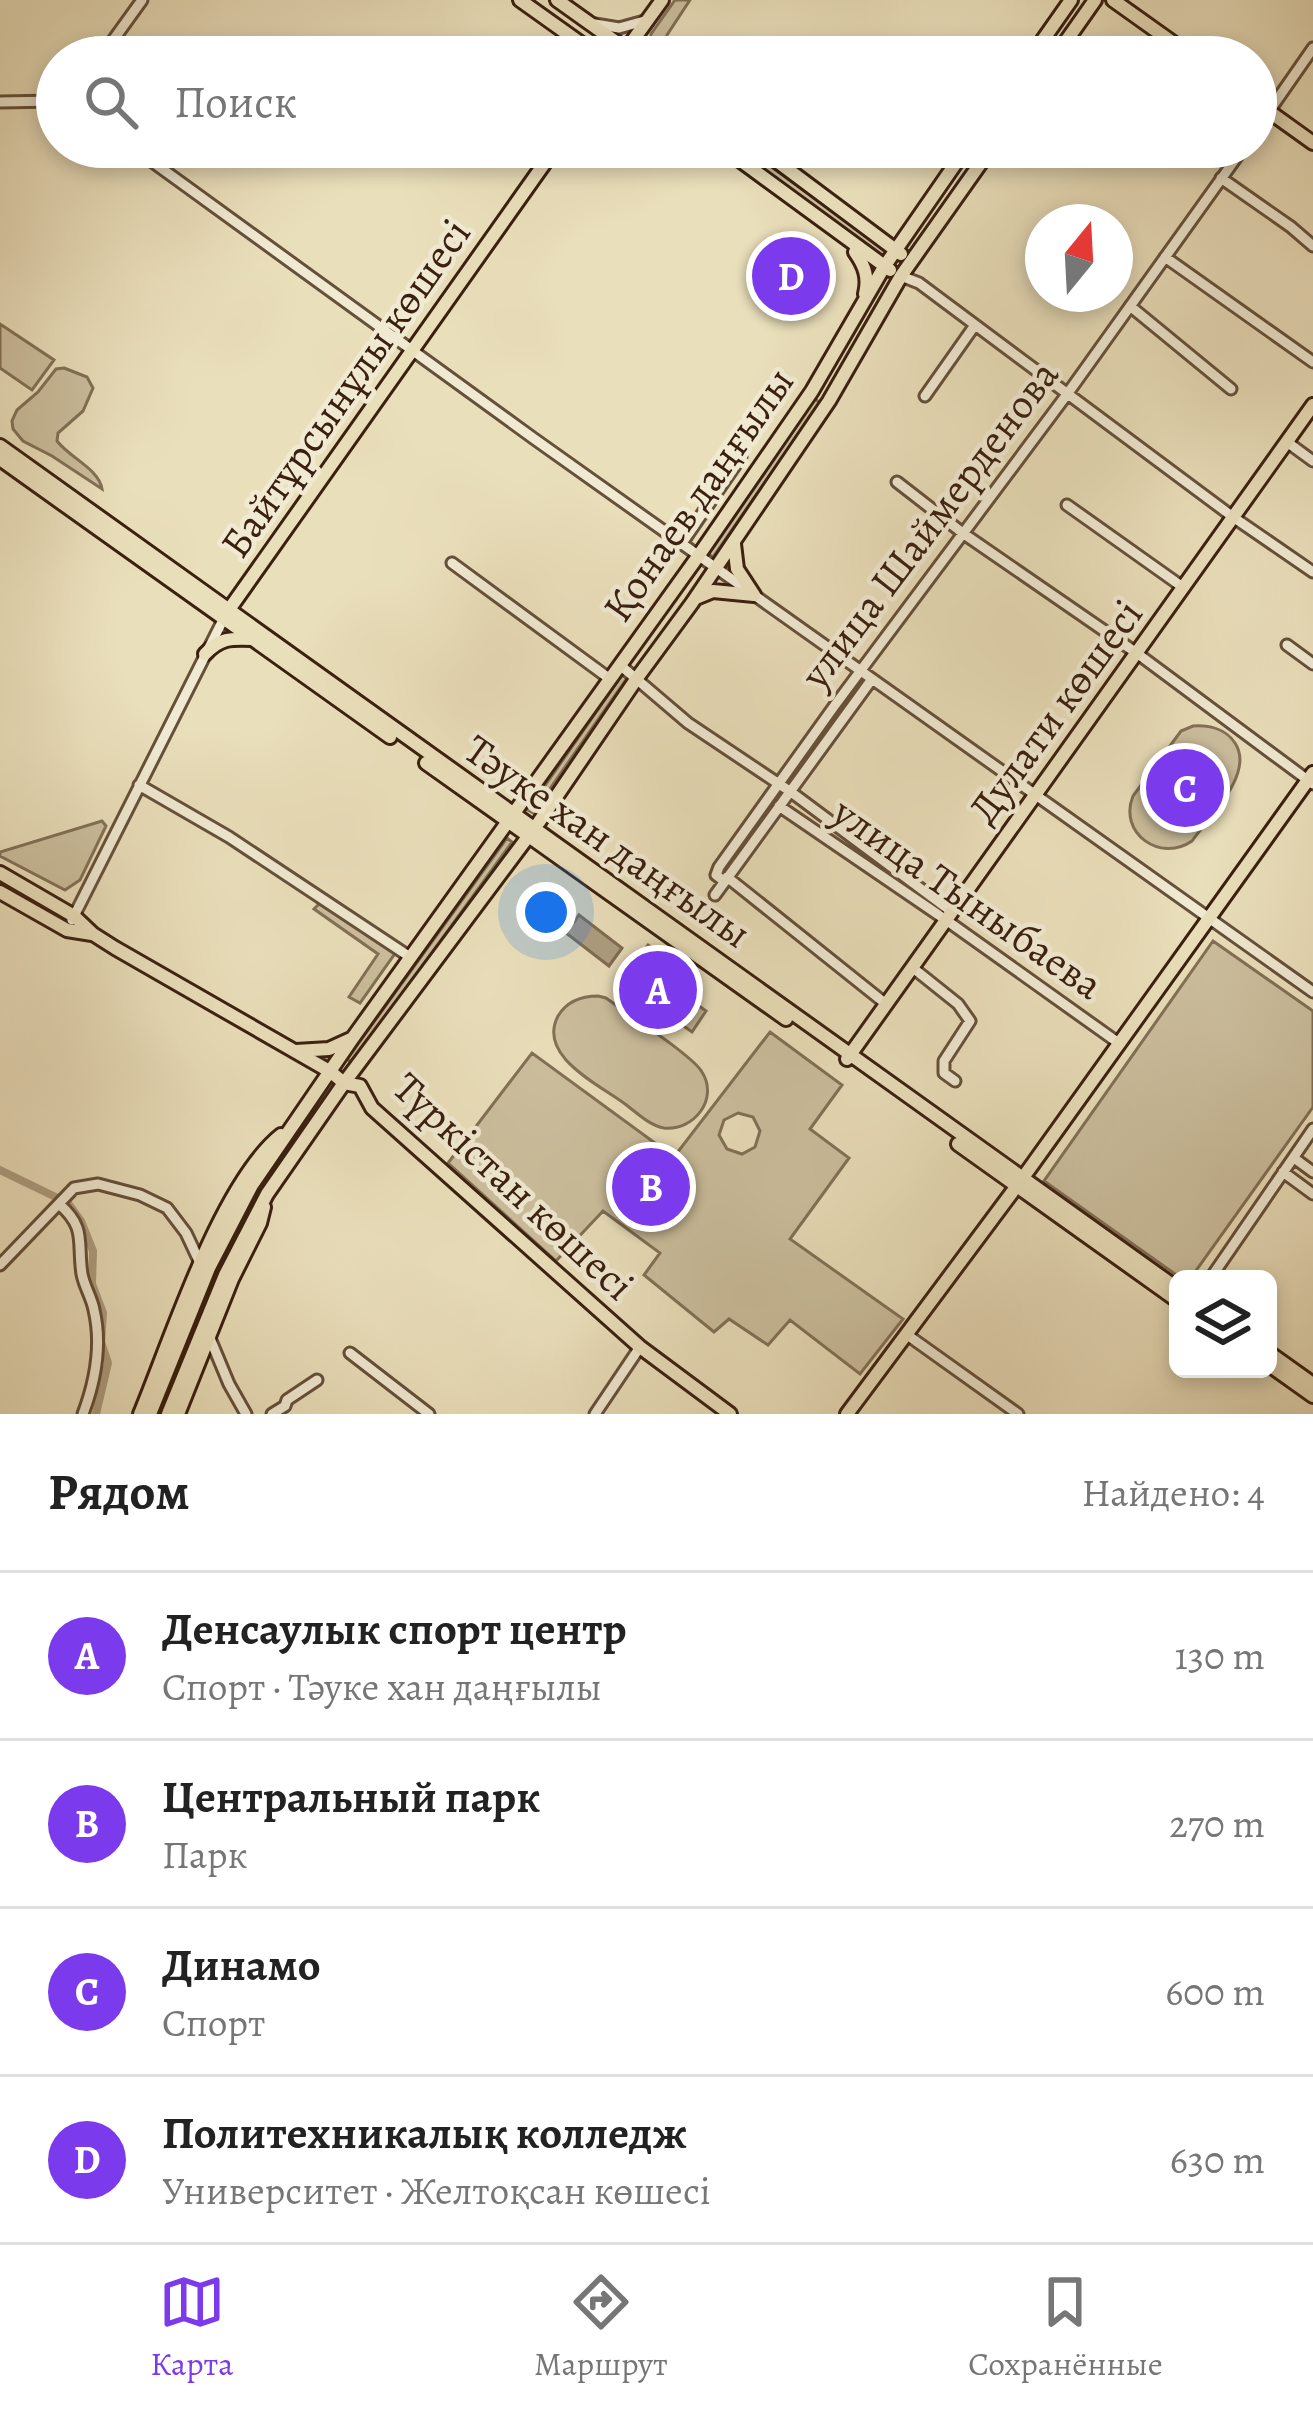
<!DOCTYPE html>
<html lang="ru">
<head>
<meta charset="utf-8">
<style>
	body { margin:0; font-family:Alegreya,serif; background:#f2f2f2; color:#222 }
	.controls { position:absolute; right:36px; bottom:36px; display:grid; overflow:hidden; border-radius:18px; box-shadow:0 6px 18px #0003 }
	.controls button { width:108px; height:108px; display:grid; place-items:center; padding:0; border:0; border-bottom:3px solid #e0e0e0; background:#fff; color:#222; font:60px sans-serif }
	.compass { position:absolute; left:1025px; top:204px; width:108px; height:108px; border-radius:50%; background:#fff; box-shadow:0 6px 18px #0003; rotate:18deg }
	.you { position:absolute; left:546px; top:912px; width:42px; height:42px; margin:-30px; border:9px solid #fff; border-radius:50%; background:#1a73e8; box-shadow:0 0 0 18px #1a73e833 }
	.badge { display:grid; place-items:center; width:78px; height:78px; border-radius:50%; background:#7c3aed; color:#fff; font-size:39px; font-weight:700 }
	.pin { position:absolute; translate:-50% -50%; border:6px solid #fff; box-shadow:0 3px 12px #0006 }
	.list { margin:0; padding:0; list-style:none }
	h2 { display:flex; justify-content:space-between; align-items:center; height:156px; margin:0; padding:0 48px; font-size:51px }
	h2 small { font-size:39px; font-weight:400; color:#767676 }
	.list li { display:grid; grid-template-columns:78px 1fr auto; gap:36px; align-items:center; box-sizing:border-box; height:168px; padding:0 48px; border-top:3px solid #e0e0e0 }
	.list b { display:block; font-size:45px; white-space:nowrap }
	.list p { margin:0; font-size:39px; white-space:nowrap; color:#767676 }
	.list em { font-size:39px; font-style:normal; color:#767676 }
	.icon { flex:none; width:66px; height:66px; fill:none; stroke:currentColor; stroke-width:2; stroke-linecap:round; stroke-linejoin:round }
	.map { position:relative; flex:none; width:1313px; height:1414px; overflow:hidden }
	.search { position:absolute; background:#fff; box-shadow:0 6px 18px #0003; left:36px; right:36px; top:36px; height:132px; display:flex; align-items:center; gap:30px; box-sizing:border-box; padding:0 42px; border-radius:66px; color:#767676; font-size:45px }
	.sheet { height:828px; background:#fff }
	nav { display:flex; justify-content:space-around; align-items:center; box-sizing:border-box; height:168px; border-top:3px solid #e0e0e0; background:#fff; font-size:33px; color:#767676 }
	nav a { display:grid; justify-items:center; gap:6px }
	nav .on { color:#7c3aed }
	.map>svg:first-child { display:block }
</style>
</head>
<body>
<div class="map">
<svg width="1313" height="1414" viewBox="0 0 1313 1414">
	<rect width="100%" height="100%" fill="#eadfbb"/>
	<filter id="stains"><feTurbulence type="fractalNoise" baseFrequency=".00167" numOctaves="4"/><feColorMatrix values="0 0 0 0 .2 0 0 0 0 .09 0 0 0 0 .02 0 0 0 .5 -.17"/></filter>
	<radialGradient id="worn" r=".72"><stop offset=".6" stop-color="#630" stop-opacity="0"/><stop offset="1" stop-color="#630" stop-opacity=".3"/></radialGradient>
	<path fill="#ccbf9e" stroke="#827056" stroke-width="3" fill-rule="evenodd" d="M675,0h15l-23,35v13l11,9h-22l-7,-5 2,-18z
		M733,147h11l143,104 -4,6z
		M0,324l54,36 -22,30 -32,-22z
		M64,368l23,9 6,11 -10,23 -25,22 -1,8c13,17 42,28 45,48l-50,-33 -29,-15 -10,-12 -1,-8 5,-11 21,-18 18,-23z
		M814,398l6,5 -107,154 -6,-4z
		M622,675l5,3 -94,135 -5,-3z
		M1193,726c16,-1 33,3 42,17 20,30 -26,74 -43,98 -32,22 -74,-8 -59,-45l48,-65z
		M102,821l4,5 -26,54 -15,10 -65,-34v-4z
		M507,838l5,4 -160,221 -5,-4z
		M322,901l74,51 -36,51 -11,-6 29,-43 -64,-45z
		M1213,941l100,70v96l-123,172h-8l-138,-98z
		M648,945l34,24 -11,17 35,25 -14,21 -55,-39 17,-23 -15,-12z
		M598,996l8,2c19,14 87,58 96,74 17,27 -8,59 -38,56 -14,-2 -28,-16 -39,-24 -27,-20 -88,-48 -67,-88 9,-15 23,-20 40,-20z
		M770,1032l72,53 -32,44 39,29 -59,81 113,80 -43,55 -70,-54 -22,25 -39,-26 -15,13 -70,-57 16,-22 -57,-42 -47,50 -108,-98 84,-110 142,104zM738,1113l15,4 7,14 -5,16 -13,7 -15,-5 -8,-14 5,-15z"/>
	<path fill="#ae9e81" stroke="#7f6c53" stroke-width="3" d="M579,915l43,33 -13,18 -43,-33z"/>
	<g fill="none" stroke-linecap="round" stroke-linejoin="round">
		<path stroke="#ae9e81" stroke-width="8" d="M0,1170l68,33 13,18 12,30 -1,33 11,29 -2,29 7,21 -12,51"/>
		<g stroke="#65503a" stroke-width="15">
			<path id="minor" d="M595,24l24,4 29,-8
				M101,57l41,-57
				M0,102l57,-1
				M1256,130l57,-82
				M132,147l401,291 780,554
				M1221,178l70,49 22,19
				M1165,257l148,105
				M901,276l18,7 314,234 80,55
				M1130,306l101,83
				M925,396l50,-71
				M1287,442l26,19
				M897,482l67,52 174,120 175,130
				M1067,505l117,83
				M682,543l59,-86
				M452,563l158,116
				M1287,645l26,19
				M620,665l68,58 103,69 161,120
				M139,785l90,52 181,120
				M779,806l167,114 174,124
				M727,877l159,127
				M724,881l-8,-6 3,-8 116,-162 233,-312 176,-246
				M715,895l157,-216
				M72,920l152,-302
				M913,968l45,36 12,17 -26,40v12l11,8
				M1294,1158l19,14
				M1283,1172l30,22
				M59,1204c28,24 18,38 23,70 2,12 10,24 12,36 8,34 1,72 -11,104
				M0,1265l74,-77 24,-4 42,11 27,13 19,25 15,32
				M1210,1279l103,-150
				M906,1334l112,80
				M209,1336l20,48 17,30
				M350,1353l79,61
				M272,1414l13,-8 2,-6 30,-20
				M595,1414l45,-67"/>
		</g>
		<g stroke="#39200f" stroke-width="18">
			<path id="major" d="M520,0l80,57
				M557,0l80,57
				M1113,0l80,57
				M621,57l41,-57
				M1031,57l40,-57
				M1055,57l40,-57
				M1256,102l57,41
				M722,147l168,123
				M758,147l143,107
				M855,252c10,14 14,26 10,42
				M0,446l1178,843
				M0,459l390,278
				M696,598l17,-7 41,4 -17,-26 -3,-25
				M228,611l328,-464
				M205,654c15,-16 25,-16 47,-15
				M426,763l360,256
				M0,873l74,43 19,18 22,14 216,124 13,11 16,3 12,22 268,239 90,67
				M0,892l67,38 25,4
				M296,1051l33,-2 22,-10
				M847,1059l466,-654
				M958,1144l220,157
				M1268,1352l45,32
				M1268,1364l45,32
				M140,1414c31,-74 80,-230 141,-279
				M150,1414l59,-146 43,-83 100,-146 347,-484 113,-164 72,-124 83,-120
				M168,1414l57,-139 42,-81 77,-111 195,-261 98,-144 55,-75 137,-202 72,-125 91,-129
				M178,1414l54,-135 28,-56 4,-16
				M847,1414l175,-235 291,-406"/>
		</g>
		<use href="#minor" stroke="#f1ead3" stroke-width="9"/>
		<use href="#major" stroke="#eadfbb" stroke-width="12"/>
	</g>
	<g text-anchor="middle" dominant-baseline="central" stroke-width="9" stroke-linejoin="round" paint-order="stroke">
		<g font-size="42" fill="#39200f" stroke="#f1ead3">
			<text transform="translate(345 388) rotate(-55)">Байтұрсынұлы көшесі</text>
			<text transform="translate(698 494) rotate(-55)">Қонаев даңғылы</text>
			<text transform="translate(929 524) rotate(-53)">улица Шаймерденова</text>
			<text transform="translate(1055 711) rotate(-54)">Дулати көшесі</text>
			<text transform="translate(608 841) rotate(35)">Тәуке хан даңғылы</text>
			<text transform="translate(968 898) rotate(35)">улица Тыныбаева</text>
			<text transform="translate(514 1186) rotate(43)">Түркістан көшесі</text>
		</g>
	</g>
	<rect width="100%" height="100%" filter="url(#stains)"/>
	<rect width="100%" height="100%" fill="url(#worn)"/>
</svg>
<div class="controls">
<button><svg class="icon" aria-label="layers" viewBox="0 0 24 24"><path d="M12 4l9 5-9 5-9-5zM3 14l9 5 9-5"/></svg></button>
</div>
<svg class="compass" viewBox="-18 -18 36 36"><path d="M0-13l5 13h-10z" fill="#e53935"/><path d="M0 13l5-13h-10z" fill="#767676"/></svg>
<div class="you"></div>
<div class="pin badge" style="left:658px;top:990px">A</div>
<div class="pin badge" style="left:651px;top:1187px">B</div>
<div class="pin badge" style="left:1185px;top:788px">C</div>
<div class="pin badge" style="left:791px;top:276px">D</div>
<div class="search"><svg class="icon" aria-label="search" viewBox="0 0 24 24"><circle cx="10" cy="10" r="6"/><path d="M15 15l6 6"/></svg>Поиск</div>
</div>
<section class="sheet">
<h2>Рядом<small>Найдено: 4</small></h2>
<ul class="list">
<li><span class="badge">A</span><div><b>Денсаулык спорт центр</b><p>Спорт · Тәуке хан даңғылы</p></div><em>130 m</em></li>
<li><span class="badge">B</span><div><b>Центральный парк</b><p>Парк</p></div><em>270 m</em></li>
<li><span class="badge">C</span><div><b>Динамо</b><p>Спорт</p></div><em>600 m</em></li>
<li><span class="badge">D</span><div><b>Политехникалық колледж</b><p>Университет · Желтоқсан көшесі</p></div><em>630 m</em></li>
</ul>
</section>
<nav>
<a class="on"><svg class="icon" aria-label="map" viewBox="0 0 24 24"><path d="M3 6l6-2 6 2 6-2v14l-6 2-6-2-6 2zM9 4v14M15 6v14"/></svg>Карта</a>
<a><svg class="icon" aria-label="directions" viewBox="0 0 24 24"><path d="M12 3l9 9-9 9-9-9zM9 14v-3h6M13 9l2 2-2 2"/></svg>Маршрут</a>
<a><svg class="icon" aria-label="saved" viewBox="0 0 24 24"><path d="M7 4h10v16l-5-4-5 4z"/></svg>Сохранённые</a>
</nav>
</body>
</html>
